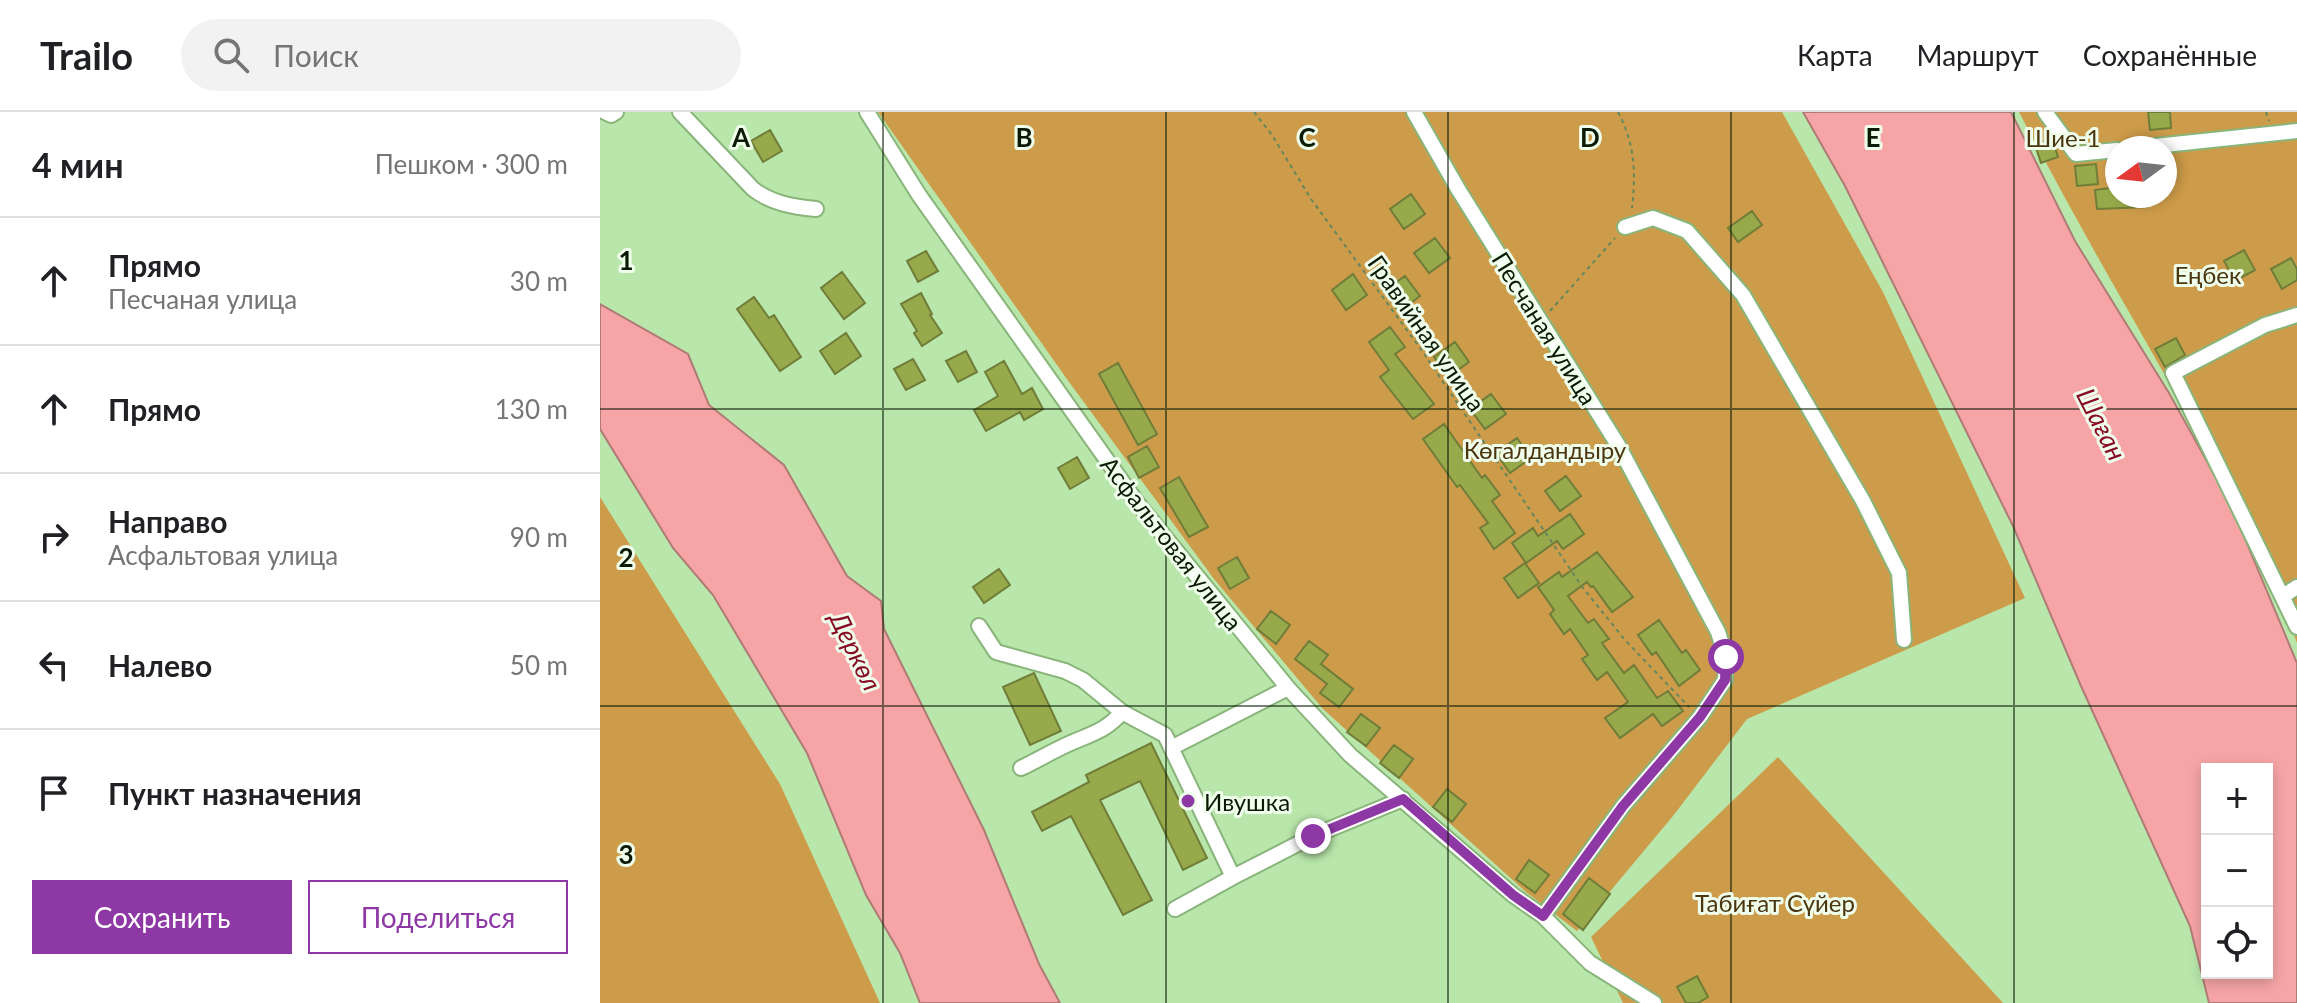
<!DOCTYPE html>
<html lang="ru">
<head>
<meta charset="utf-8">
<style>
	body { margin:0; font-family:Lato,sans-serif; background:#f2f2f2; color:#202124 }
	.controls { position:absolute; right:24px; bottom:24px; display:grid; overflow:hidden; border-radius:0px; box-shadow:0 4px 12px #0003 }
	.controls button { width:72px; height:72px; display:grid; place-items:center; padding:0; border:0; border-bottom:2px solid #e0e0e0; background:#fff; color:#202124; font:40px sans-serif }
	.compass { position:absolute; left:1505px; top:24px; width:72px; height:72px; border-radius:50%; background:#fff; box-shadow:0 4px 12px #0003; rotate:255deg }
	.stop { position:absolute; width:24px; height:24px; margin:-18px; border:6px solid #8e38a5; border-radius:50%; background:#fff }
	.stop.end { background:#8e38a5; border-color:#fff; box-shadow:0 2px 8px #0008 }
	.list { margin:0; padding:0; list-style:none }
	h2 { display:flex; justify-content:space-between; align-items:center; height:104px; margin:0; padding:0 32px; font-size:34px }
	h2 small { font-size:26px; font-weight:400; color:#757577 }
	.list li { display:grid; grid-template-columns:52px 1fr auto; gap:24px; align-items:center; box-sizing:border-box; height:128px; padding:0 32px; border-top:2px solid #e0e0e0 }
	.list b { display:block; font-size:30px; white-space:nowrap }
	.list p { margin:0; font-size:26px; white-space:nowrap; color:#757577 }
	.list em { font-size:26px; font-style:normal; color:#757577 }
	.actions { display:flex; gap:16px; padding:24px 32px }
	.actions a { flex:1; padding:18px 0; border:2px solid #8e38a5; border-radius:0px; text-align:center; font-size:28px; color:#8e38a5 }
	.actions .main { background:#8e38a5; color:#fff }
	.icon { flex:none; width:44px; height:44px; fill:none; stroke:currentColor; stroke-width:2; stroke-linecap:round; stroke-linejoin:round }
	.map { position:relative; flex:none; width:1697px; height:891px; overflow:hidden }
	header { display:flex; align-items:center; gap:48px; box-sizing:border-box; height:112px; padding:0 40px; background:#fff; border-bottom:2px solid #e0e0e0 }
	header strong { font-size:38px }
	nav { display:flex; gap:44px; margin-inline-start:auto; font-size:28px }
	.search { width:560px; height:72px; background:#f2f2f2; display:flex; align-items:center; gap:20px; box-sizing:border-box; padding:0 28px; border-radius:44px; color:#757577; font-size:30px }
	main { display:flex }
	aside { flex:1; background:#fff }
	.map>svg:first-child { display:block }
</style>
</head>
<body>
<header>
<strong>Trailo</strong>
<div class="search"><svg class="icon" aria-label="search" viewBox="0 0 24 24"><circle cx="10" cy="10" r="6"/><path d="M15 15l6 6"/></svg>Поиск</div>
<nav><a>Карта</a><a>Маршрут</a><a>Сохранённые</a></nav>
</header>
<main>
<aside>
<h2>4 мин<small>Пешком · 300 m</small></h2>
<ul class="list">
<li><svg class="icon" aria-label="ahead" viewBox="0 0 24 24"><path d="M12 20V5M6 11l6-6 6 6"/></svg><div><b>Прямо</b><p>Песчаная улица</p></div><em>30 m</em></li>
<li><svg class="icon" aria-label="ahead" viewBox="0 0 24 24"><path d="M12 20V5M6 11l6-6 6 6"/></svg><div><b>Прямо</b></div><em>130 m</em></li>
<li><svg class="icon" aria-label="right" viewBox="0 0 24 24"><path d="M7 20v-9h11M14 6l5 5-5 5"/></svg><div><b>Направо</b><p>Асфальтовая улица</p></div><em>90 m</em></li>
<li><svg class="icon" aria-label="left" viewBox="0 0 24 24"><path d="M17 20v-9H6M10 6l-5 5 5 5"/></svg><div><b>Налево</b></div><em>50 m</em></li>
<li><svg class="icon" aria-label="arrive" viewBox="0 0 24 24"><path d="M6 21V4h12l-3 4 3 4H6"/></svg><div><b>Пункт назначения</b></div></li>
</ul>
<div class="actions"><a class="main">Сохранить</a><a>Поделиться</a></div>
</aside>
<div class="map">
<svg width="1697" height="891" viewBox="0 0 1697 891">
	<rect width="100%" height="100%" fill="#b9e7ab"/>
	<path fill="#cd9c4a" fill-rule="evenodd" d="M278,0h904l101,180 142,306 -278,121 -74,97 -96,115 -51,-39 -203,-183 -109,-130 -145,-197z
		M1419,0h278v531c-42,-111 -102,-214 -160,-317 -41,-71 -80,-142 -118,-214zM1517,36h48v48h-48z
		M0,385l180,287 100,219h-280z
		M1178,645l225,246h-380l-32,-66z"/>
	<path fill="#f6a4a5" stroke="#af7b75" stroke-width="2" fill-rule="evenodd" d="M1203,0h208l64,129 94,152 61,110 67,160v340h-88l-19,-77 -109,-240 -68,-160 -168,-340zM1607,657h60v204h-60z
		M0,192l88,50 21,51 75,60 63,111 34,25 3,28 100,201 55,134 21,39h-140l-20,-50 -34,-58 -59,-142 -94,-158 -40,-47 -73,-119z"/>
	<path fill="#97a94a" stroke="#707d39" stroke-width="2" d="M1548,0h22l1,16 -21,2z
		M170,18l12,21 -19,11 -12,-21z
		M1452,27l6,18 -17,6 -6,-18z
		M1496,52l2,20 -21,2 -2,-20z
		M1517,75v9h33l1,7 -5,1 1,3 -50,2 -2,-19z
		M811,82l14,20 -21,15 -14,-20z
		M1152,99l10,14 -24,17 -10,-14z
		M835,126l15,20 -21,15 -15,-20z
		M1644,138l11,20 -20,11 -11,-20z
		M326,139l12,20 -20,11 -11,-21z
		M1691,146l6,11v11l-15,9 -11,-20z
		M242,160l23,31 -21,16 -23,-31z
		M753,162l14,21 -21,15 -14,-20z
		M805,164l15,20 -21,16 -15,-21z
		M321,181l11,21 -2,1 12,18 -20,13 -8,-13 3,-2 -16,-27z
		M154,185l15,21 5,-3 27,42 -21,14 -43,-62z
		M790,215l15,20 -10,7 39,50 -21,15 -33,-42 9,-7 -20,-28z
		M246,221l15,23 -26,18 -15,-23z
		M1576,226l9,17 -20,12 -10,-18z
		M855,230l14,20 -21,15 -14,-20z
		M366,239l11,21 -19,10 -12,-21z
		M313,247l12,21 -19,10 -12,-21z
		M404,249l18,33 10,-6 11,21 -19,11 -4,-8 -34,19 -12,-21 24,-14 -13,-24z
		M518,251l39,71 -19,11 -39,-71z
		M891,282l15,20 -21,15 -15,-20z
		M844,312l38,54 3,-3 15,20 -8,6 23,32 -21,16 -14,-21 8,-5 -28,-38 -3,2 -34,-48z
		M917,326l14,20 -21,15 -14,-20z
		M547,334l12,21 -20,11 -11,-21z
		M477,345l12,21 -19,11 -12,-21z
		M966,364l15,20 -21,15 -15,-20z
		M579,365l29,50 -19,10 -29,-49z
		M970,402l14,20 -21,15 -6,-8 -31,22 -14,-20 21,-15 5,8z
		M997,440l36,45 -21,15 -19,-26 -2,1 -4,-5 -19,14 20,27 6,-4 15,20 -7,4 22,30 10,-8 23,33 11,-7 15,20 -21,15 -9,-12 -33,24 -15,-20 23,-16 -21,-30 -10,8 -15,-21 6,-4 -18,-26 -6,5 -14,-20 4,-4 -16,-23 21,-15 3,5z
		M637,445l12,21 -19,11 -12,-21z
		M925,451l14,20 -21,15 -14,-20z
		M399,457l11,16 -26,18 -11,-16z
		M671,499l19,14 -14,19 -19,-15z
		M1059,508l23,33 4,-3 14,20 -21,16 -23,-34 -4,3 -14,-20z
		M709,529l19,14 -7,9 32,25 -14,18 -19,-14 7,-9 -32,-25z
		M434,561l27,58 -31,14 -27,-58z
		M761,602l19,14 -14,18 -19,-14z
		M551,631l56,115 -24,12 -43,-89 -40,19 52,100 -29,15 -52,-99 -29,15 -10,-19 57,-30 -3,-7z
		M794,633l19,14 -14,19 -19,-15z
		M847,677l19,15 -14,18 -19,-15z
		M929,748l20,15 -14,18 -19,-14z
		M989,766l21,16 -27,36 -20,-16z
		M1097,864l11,21 -10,6h-12l-9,-16z"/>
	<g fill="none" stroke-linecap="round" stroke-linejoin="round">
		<g stroke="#89b57b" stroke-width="18">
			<path id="minor" d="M5,0l6,3 5,-3
				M80,0l73,77c18,14 40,18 63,20
				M267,0l52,83 219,309 150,184 62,67 163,140 30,21 47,47 64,40
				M814,0l44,77 160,256 100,187 8,25 -1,23 -25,37 -77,89 -80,110
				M1445,0l31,42 41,-4
				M1536,36l161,-17
				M1025,115l28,-9 34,13 56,64 120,206 36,72 5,67
				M1697,203l-32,10 -92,48 124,254
				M1683,484l14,-9
				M379,514l17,26 69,19 18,9 39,32 43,23 68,142 80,-41 90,-37
				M571,636l117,-60
				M421,656c17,-8 35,-19 52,-26 21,-9 35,-13 49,-30
				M575,797l58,-32"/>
		</g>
		<path stroke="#66865c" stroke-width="2" stroke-dasharray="4 4" stroke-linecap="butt" d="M654,0l18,23 39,64 109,149 163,240 42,52 64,67
			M1018,0c17,32 18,61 14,96
			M1666,0l3,9
			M950,199l65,-73"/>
		<use href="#minor" stroke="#fff" stroke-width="14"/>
	</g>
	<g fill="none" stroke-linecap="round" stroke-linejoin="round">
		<path stroke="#8e38a5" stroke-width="10" d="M713,724l90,-37 110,96 30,21 80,-110 77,-89 25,-37 1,-23"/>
	</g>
	<path fill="none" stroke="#0a1a05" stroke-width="2" stroke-opacity="0.55" d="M283,0v891M566,0v891M848,0v891M1131,0v891M1414,0v891M0,297h1697M0,594h1697"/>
	<circle fill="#8e38a5" stroke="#f0feec" stroke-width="3" cx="588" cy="689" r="8"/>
	<g text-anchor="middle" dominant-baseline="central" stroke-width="6" stroke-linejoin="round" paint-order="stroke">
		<g font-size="24" fill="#4b3610" stroke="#f0feec">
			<text x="1463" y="25">Шие-1</text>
			<text x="1608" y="162">Еңбек</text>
			<text x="945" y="337">Көгалдандыру</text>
			<text x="1175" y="790">Табиғат Сүйер</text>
		</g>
		<g font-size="24" fill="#0a1a05" stroke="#f0feec">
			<text transform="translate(945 216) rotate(58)">Песчаная улица</text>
			<text transform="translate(827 221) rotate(55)">Гравийная улица</text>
			<text transform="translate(572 431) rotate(52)">Асфальтовая улица</text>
		</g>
		<g font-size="24" fill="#0a1a05" stroke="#f0feec" text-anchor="start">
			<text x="604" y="689">Ивушка</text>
		</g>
		<g font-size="26" font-style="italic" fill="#860c25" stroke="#f0feec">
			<text transform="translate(1502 312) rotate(63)">Шаған</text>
			<text transform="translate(256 539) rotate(64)">Деркөл</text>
		</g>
	</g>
	<g font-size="26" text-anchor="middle" font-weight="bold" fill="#0a1a05" stroke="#f0feec" stroke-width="6" stroke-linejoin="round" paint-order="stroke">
		<text x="141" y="35">A</text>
		<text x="424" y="35">B</text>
		<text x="707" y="35">C</text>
		<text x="990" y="35">D</text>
		<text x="1273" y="35">E</text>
		<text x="26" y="158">1</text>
		<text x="26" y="455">2</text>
		<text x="26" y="752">3</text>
	</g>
</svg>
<div class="controls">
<button>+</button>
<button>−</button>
<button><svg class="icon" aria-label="locate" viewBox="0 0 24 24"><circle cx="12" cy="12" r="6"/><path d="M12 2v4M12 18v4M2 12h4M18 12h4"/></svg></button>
</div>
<svg class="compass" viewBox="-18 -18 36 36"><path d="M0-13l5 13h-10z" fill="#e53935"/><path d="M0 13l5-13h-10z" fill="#757577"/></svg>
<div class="stop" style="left:1126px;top:545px"></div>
<div class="stop end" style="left:713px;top:724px"></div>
</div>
</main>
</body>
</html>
